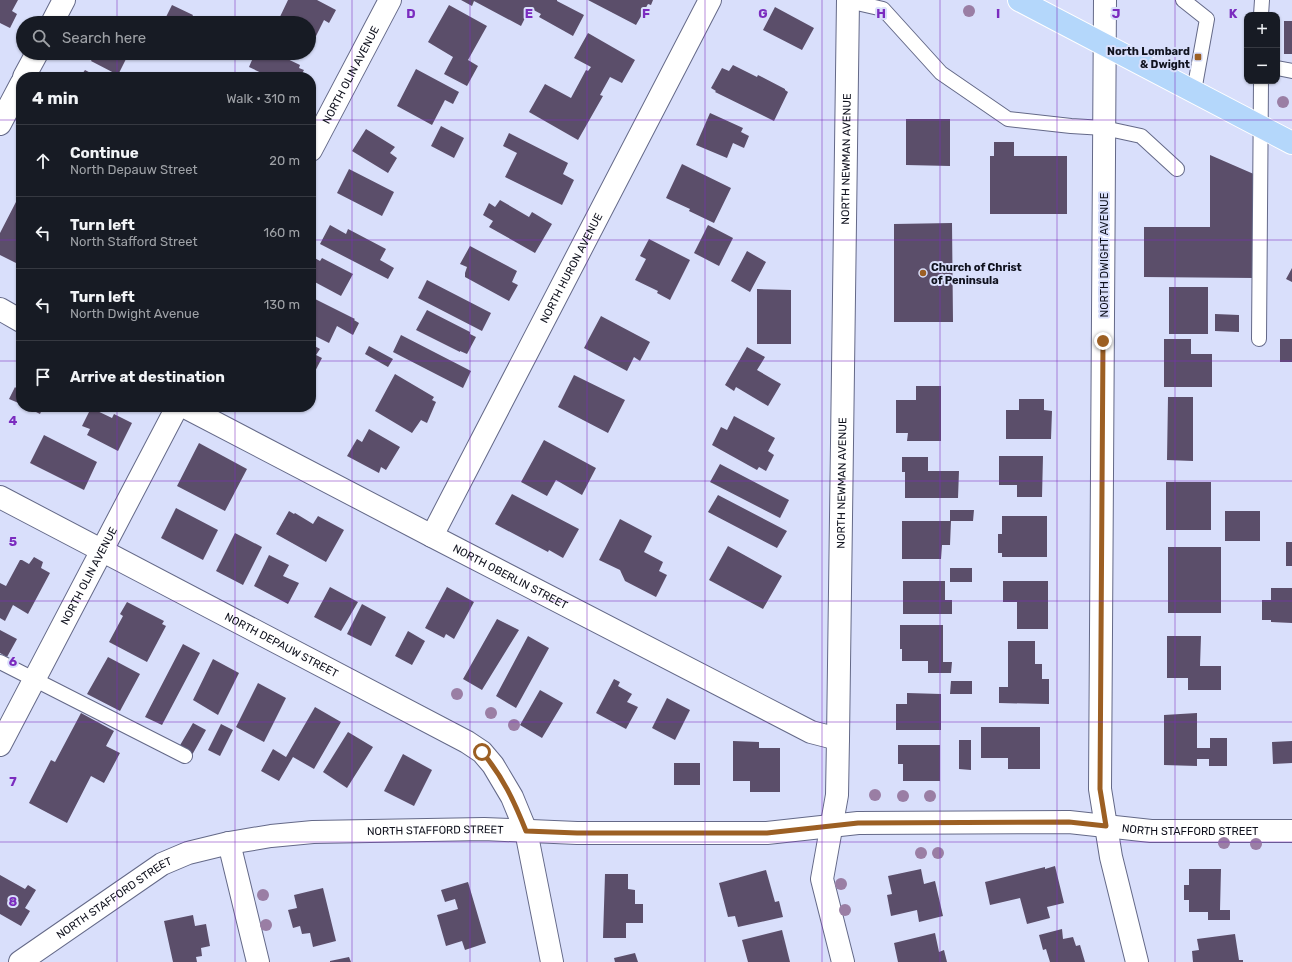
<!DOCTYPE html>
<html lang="en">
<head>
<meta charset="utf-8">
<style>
	body { margin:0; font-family:Rubik,sans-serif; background:#242831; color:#f1f3f6 }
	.controls { position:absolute; right:12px; top:12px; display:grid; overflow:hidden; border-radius:8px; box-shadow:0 1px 3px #0004 }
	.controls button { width:36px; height:36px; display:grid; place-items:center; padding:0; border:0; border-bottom:1px solid #363941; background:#171b24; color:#f1f3f6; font:20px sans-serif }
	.stop { position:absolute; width:12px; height:12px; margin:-9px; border:3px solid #9c5f23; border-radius:50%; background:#fff }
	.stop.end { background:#9c5f23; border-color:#fff; box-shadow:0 1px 4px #0008 }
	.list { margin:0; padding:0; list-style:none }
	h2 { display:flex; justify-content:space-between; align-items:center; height:52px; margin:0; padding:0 16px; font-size:17px }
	h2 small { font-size:13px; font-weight:400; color:#9ea1a6 }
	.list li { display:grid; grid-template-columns:26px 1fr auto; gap:12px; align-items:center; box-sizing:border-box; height:72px; padding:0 16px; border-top:1px solid #363941 }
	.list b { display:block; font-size:15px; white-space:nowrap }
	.list p { margin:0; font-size:13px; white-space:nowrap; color:#9ea1a6 }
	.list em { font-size:13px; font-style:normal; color:#9ea1a6 }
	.icon { flex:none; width:22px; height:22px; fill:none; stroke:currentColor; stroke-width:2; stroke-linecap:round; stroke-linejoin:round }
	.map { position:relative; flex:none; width:1292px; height:962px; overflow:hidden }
	.search { position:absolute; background:#171b24; box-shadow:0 1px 3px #0004; left:16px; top:16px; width:300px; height:44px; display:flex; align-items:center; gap:10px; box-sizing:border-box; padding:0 14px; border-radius:22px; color:#9ea1a6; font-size:15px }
	.panel { position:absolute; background:#171b24; box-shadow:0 1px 3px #0004; left:16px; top:72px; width:300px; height:340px; border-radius:16px }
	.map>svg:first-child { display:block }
</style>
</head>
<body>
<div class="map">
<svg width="1292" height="962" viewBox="0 0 1292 962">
	<rect width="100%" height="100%" fill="#d9dffb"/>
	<path fill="#5b4e6a" d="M0,0h18l-6,11 5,3 -7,14 -10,-5z
		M288,0h29l19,10 -7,13 -5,-3 -13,26 -2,-1v-22h-32z
		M461,0h96v1l27,14 -11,21 -34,-19 2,-3 -11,-6 -9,18 -47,-25 -2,5z
		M588,0h65l-2,5 -3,-1 -12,21z
		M172,5l21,10 -4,8h-26z
		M449,5l38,21 -19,34 10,6 -11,20 -23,-12 9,-17 -25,-15z
		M775,7l39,21 -12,22 -39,-20z
		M1284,21h8v33h-8z
		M588,33l47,27 -13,23 -12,-6 -10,18 3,1 -25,44 -49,-28 16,-28 26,14 15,-28 2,1 3,-4 -17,-9z
		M95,53h34l-11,22 -27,-14z
		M255,53h20l25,12 -1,3 5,2 -4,7h-30l-21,-10z
		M733,65l24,12 1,-2 27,14v1l3,2 -14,29 -59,-29 1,-1 -5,-3 11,-20 7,3z
		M416,69l43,23 -6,12 -8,-4 -13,25 -35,-19z
		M85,70l13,7h-18z
		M710,113l33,15 -2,4 8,4 -5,12 -11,-5 -6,15 -31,-13z
		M906,119h44v47l-44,-1z
		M441,126l23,12 -10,20 -23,-12z
		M366,129l29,18 -5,6 7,5 -9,15 -36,-22z
		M509,133l59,30 -5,11 11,6 -12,25 -57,-28 12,-24 -14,-7z
		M994,142h20v14h53v58h-77v-58h4z
		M1210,155l46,20 -1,103 -111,-1v-50h66z
		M682,164l49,24 -17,35 -25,-12 1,-2 -24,-11z
		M349,169l45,23 -12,24 -45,-23z
		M17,200l4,2v56l-3,6 -18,-9v-22z
		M500,200l29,17 3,-5 20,12 -17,29 -46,-26 4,-6 -10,-6 6,-12 6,4z
		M952,223l1,99h-59v-98z
		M330,225l16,9 2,-5 38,20 -6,11 14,8 -6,11 -68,-35z
		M708,225l25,13 -14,28 -25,-13z
		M649,239l41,21 -20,40 -13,-7 1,-2 -23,-11 11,-21 -6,-3z
		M470,246l47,25 -5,11 6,3 -9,16 -44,-24v-4l2,-6 -7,-3z
		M747,251l19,11 -16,30 -19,-11z
		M311,256l9,5 2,-3 31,16 -12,22 -30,-16z
		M1292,268v14l-6,-3z
		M427,280l64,33 -9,18 -64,-33z
		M1169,287h39v47h-39z
		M757,289l34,1v54h-34z
		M311,297l44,22 -1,1 5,3 -6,12 -16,-9 -8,17 -16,-8 2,-5 -4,-2z
		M427,310l43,22v2l6,3 -9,17 -7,-3v1l-44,-22z
		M1215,314l24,1v17l-24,-1z
		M601,316l49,26 -10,19 -6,-4 -7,14 -43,-23z
		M401,335l70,36 -8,17 -70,-36z
		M1164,339h27v15h21v33h-48z
		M1280,339h12v23h-12z
		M311,344l9,5 -4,6 6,3 -11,21z
		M369,346l24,13 -5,8 -23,-13z
		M747,347l18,10 -8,13 24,14 -13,22 -32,-19 -2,4 -9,-6z
		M395,374l39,23 -2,3 4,2 -9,21 -6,-3 -9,13 -37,-22z
		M574,375l51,25 -17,33 -50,-26z
		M21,382v22l-12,-5 6,-12 2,2z
		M916,386h25v55h-34l1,-8h-12v-33h20z
		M1168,397h25v64l-26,-1z
		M1019,399h25v11l8,1 -1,28h-45v-29h13z
		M26,407h17l-3,7z
		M91,408l21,10 2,-4 18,9 -14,28 -31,-16 3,-6 -8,-3z
		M734,416l41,22 -7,13 6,4 -8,16 -7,-4 -2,3 -45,-25 9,-18 6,3z
		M369,429l31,18 -14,23 -5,-3 -2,6 -32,-17 10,-17 5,3z
		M44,435l53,27 -13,28 -54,-27z
		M544,440l52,28 -14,27 -26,-15 -9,16 -26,-14z
		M199,443l48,26 -22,42 -48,-25z
		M999,456h44l-1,41h-25v-12h-18z
		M902,457h26v14h31l-1,27h-53v-26h-3z
		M720,464l69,36 -9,18 -70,-36z
		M1166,482h45v48h-45z
		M512,494l67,35 -16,29 -14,-8 -1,2 -53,-28z
		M718,495l69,36 -10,17 -69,-36z
		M176,508l42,22 -15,30 -42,-22z
		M950,510h24l-1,11h-23z
		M289,511l5,3 1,-1 18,11 5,-8 26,14 -18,32 -50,-28z
		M1225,511h35v30h-35z
		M1002,516h45v41h-45v-4h-4v-19h4z
		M620,519l32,17 -8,16 19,10 -4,9 8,4 -11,22 -31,-16 -5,-11 -21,-10z
		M902,521h49l-1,24h-8l-1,14h-39z
		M235,533l27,14 -19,38 -27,-14z
		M1286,542h6v24h-6z
		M728,546l54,30 -19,33 -54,-29z
		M1168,547h53v66h-53z
		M269,555l20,10 -6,11 16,7 -11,21 -34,-18z
		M34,557l9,5 -2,6 9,5 -22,41 -15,-9 -8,16 -5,-3v-35l6,3 14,-26h2l7,4z
		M950,568h22v14h-22z
		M903,581h42v19h7v14h-49z
		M1003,581h45v48h-31v-27h-14z
		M330,587l28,15 -17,29 -27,-14z
		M447,587l27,15 -20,37 -8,-5 -2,4 -19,-10z
		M1271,588h21v35l-21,-1v-2h-9v-20h9z
		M127,602l37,19 -2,3 4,2 -19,36 -38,-20 14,-26 -3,-2z
		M362,604l24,13 -15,29 -24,-12z
		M497,619l22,11 -37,60 -19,-11z
		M900,625h43v37h9l-1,11h-23v-12h-26v-12h-2z
		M0,630l17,9 -10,18 -7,-4z
		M408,631l17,10 -13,24 -17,-9z
		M528,636l21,12 -33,60 -20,-12z
		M1167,636h34l-1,30h21v24h-33v-12h-21z
		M1008,641h27v23h7v15h7v25l-50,-1v-16h9z
		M183,644l17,9 -38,72 -17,-8z
		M108,657l32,17 -20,37 -33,-17z
		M213,659l26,14 -21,42 -25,-15z
		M614,679l6,3 -2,4 14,8 -5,8 11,5 -12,22 -30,-16z
		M951,681h21v13h-22z
		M258,683l28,15 -22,44 -28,-15z
		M540,690l23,13 -21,35 -22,-13z
		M907,693l34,1v36h-45v-26h11z
		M667,698l23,12 -15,30 -23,-12z
		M315,707l26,15 -27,47 -21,-12 -14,24 -18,-10 12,-22 13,8z
		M81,713l33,18 -8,15 14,7 -16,30 -13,-7 -24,47 -38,-20 22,-43 4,2z
		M1197,713v35h13v-10h17v28h-18v-7h-12v7l-33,-1v-50z
		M193,723l13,7 -14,25 -13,-8z
		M221,724l12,6 -13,26 -12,-6z
		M981,727h59v42h-32v-11h-27z
		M348,732l25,15 -26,41 -24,-16z
		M959,740h12v30l-12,-1z
		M733,741l26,1v6h21v44h-30v-11h-17z
		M1292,741v22l-19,1 -1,-22z
		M898,745h42v36h-37v-17h-5z
		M403,754l29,16 -18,36 -30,-15z
		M674,763h26v22h-26z
		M1055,866l9,37 -17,4 3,11 -23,6 -7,-26 -30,7 -5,-23 60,-15v2z
		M921,869l3,15 11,-3 8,35 -24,6 -2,-12 -26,6 -4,-21 5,-1 -4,-18z
		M1189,869h32l-1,41h10v10h-22v-8h-19v-12h-5v-15h5z
		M766,870l9,32 4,-1 4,16 -45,10 -3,-11 -7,1 -9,-34z
		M605,874h23v15l7,1v14h8v19h-17v15h-23z
		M0,875l25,14 3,-4 8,5 -11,18 5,3 -9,15 -21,-12z
		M468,882l18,61 -21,7 -3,-9 -16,5 -9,-31 21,-6 -3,-10 -10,3 -4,-12z
		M323,888l13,53 -23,6 -3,-14 -8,1 -2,-8 -7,2 -5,-18 9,-2 -3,-13z
		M193,915l2,11 11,-2 4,22 -9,2 1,8 -6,1 1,5h-24l-9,-41z
		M1062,929l1,10 10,-2 3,9 4,-1 5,17h-35l-4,-13 -3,1 -4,-15z
		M782,930l8,32h-42l-6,-22z
		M935,933l4,19 5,-2 3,12h-49l-4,-19z
		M1235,934l4,26h4v2h-50l-1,-11 7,-1 -2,-11z
		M635,953l3,9h-23l-1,-4z
		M349,957l2,5h-21v-1z"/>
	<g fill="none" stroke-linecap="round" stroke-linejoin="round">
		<g stroke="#646988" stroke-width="16">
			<path id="service" d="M1183,0l24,19 -13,72
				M848,1l35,8 58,64 67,46 63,7 33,2 37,8 36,33
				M1261,15l1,-15
				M1277,68l15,3
				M1259,339l2,-258
				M0,662l185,94"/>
		</g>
		<g stroke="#646988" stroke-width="24">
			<g id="minor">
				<path d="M1105,0l-5,789 11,68 26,105"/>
				<path d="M52,23l12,-23"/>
				<path d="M24,77l13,-24"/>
				<path d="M0,124l21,-40"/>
				<path id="s1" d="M311,150l79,-150"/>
				<path d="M0,309l21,12"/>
				<path id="s2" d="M185,407l247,129 379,196 27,7"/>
				<path id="s3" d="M0,497l467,245 15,10 11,13 19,32 14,34 26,131"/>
				<path id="s4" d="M432,536l278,-536"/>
				<path id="s5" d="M0,745l177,-338"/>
				<path d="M229,843l29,119"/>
				<path id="s6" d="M20,962l142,-98 26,-11 41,-10 42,-7 42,-4 171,-3 93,4h190l91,-10 211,-1 82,9h141"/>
				<path id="s7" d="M843,962l-21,-83 15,-84 1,-56 10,-739"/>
			</g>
		</g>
		<g stroke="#fff" stroke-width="24">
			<path id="primary" d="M1019,0l273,143"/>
		</g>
		<use href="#service" stroke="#fff" stroke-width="14"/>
		<use href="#minor" stroke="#fff" stroke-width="22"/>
		<use href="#primary" stroke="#b4d7fb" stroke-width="22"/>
	</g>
	<g fill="#9a7ea4">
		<circle cx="969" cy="11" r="6"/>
		<circle cx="1283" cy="102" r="6"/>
		<circle cx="457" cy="694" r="6"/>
		<circle cx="491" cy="713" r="6"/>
		<circle cx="514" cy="725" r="6"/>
		<circle cx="875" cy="795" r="6"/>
		<circle cx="903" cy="796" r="6"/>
		<circle cx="930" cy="796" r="6"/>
		<circle cx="1224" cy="843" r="6"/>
		<circle cx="1256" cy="844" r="6"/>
		<circle cx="921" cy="853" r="6"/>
		<circle cx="938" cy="853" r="6"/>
		<circle cx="841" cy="884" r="6"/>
		<circle cx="263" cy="895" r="6"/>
		<circle cx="845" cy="910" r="6"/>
		<circle cx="266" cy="925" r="6"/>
	</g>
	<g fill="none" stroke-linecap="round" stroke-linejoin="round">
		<path stroke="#9c5f23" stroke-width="5" d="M482,752c21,25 32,49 44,79l51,2h190l91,-10 211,-1 37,4 -6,-37 3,-448"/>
	</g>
	<path fill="none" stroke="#7b2cbf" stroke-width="1" stroke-opacity="0.55" d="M117,0v23M235,0v23M352,0v962M470,0v962M587,0v962M705,0v962M822,0v962M940,0v962M1057,0v962M1175,0v962M117,53v24M235,53v24M0,120h21M311,120h981M0,240h21M311,240h981M0,361h21M311,361h981M117,407v555M235,407v555M0,481h1292M0,601h1292M0,722h1292M0,842h1292"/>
	<g fill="#9c5f23" stroke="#d9dffb" stroke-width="1.5">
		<rect x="1194" y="53" width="8" height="8" rx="2"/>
		<circle cx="923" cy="273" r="4"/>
	</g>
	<g text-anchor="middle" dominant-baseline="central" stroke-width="4" stroke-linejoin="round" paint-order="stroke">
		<g font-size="11" font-weight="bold" fill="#10121e" stroke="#d9dffb" text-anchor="end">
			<text x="1190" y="51">North Lombard<tspan x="1190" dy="13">&amp; Dwight</tspan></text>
			<text x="931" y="267" text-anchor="start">Church of Christ<tspan x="931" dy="13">of Peninsula</tspan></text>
		</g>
		<g font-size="11" fill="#10121e" stroke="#d9dffb">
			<text stroke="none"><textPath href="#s1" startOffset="85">NORTH OLIN AVENUE</textPath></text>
			<text stroke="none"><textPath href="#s7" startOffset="807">NORTH NEWMAN AVENUE</textPath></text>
			<text transform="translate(1104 255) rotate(-90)">NORTH DWIGHT AVENUE</text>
			<text stroke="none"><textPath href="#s4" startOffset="302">NORTH HURON AVENUE</textPath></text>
			<text stroke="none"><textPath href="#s7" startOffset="483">NORTH NEWMAN AVENUE</textPath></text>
			<text stroke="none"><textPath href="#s5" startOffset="191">NORTH OLIN AVENUE</textPath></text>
			<text stroke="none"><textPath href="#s2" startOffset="367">NORTH OBERLIN STREET</textPath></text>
			<text stroke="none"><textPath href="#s3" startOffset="318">NORTH DEPAUW STREET</textPath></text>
			<text stroke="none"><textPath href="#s6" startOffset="1206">NORTH STAFFORD STREET</textPath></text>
			<text stroke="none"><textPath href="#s6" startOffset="450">NORTH STAFFORD STREET</textPath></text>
			<text stroke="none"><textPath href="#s6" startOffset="114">NORTH STAFFORD STREET</textPath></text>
		</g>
	</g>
	<g font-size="13" text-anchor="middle" font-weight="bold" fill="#7b2cbf" stroke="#d9dffb" stroke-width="4" stroke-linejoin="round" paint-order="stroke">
		<text x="411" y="18">D</text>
		<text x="529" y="18">E</text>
		<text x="646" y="18">F</text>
		<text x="763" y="18">G</text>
		<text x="881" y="18">H</text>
		<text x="998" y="18">I</text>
		<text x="1116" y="18">J</text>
		<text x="1233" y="18">K</text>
		<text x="13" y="425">4</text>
		<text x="13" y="546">5</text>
		<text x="13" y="666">6</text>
		<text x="13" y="786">7</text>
		<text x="13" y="906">8</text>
	</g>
</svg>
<div class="controls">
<button>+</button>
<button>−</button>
</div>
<div class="stop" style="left:482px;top:752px"></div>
<div class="stop end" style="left:1103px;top:341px"></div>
<div class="search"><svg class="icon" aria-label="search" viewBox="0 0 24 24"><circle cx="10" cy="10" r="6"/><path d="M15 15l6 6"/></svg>Search here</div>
<section class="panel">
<h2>4 min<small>Walk · 310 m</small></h2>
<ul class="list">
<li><svg class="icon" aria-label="ahead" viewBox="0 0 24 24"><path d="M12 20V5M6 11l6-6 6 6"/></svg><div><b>Continue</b><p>North Depauw Street</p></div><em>20 m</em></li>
<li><svg class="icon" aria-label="left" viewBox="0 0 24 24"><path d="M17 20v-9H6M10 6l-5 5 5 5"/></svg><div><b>Turn left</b><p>North Stafford Street</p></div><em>160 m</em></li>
<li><svg class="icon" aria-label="left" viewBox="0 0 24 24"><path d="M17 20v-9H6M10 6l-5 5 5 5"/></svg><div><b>Turn left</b><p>North Dwight Avenue</p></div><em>130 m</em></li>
<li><svg class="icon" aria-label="arrive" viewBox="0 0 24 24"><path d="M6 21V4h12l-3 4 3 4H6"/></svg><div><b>Arrive at destination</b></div></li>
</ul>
</section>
</div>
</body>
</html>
